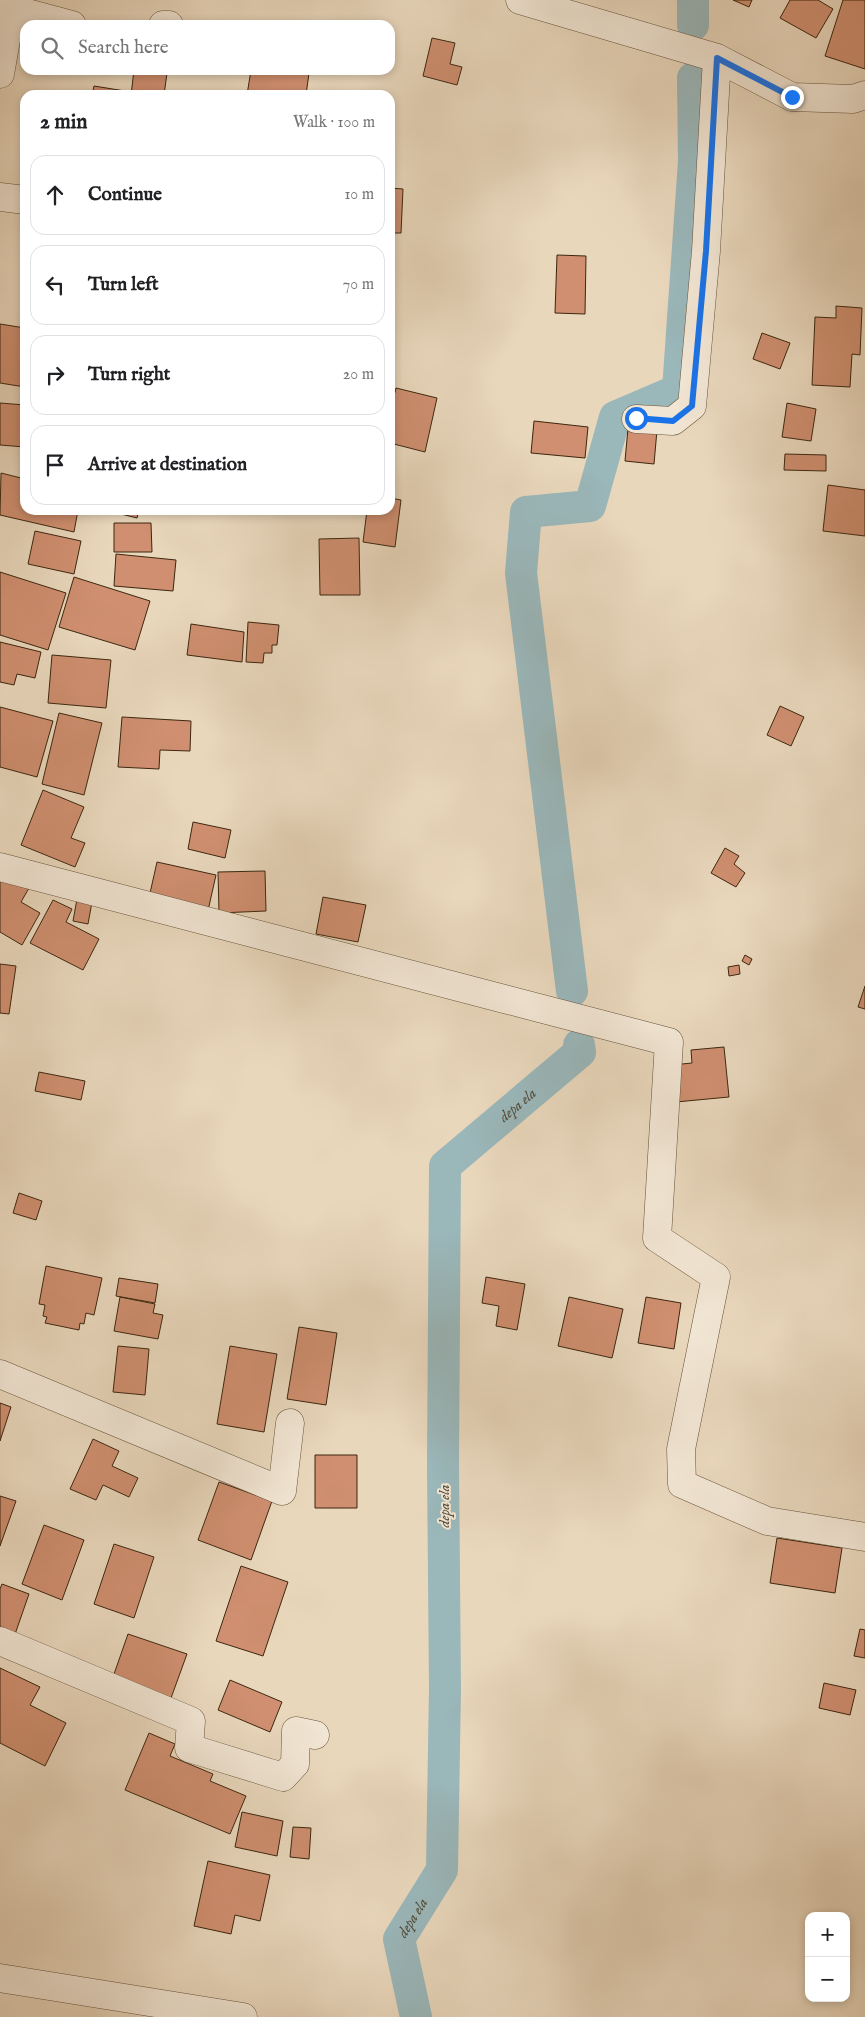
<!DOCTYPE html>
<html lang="en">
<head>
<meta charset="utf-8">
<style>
	body { margin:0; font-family:"IM FELL English",serif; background:#f6f6f6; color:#202124 }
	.controls { position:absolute; right:15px; bottom:15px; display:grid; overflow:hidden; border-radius:10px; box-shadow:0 2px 8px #0003 }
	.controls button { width:45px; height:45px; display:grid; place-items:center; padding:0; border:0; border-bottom:1px solid #e0e0e0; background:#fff; color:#202124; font:25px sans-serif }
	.stop { position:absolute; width:15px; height:15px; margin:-11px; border:4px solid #1a73e8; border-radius:50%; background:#fff }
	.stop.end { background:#1a73e8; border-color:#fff; box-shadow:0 1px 5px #0008 }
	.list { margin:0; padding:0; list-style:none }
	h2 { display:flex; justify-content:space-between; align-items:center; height:65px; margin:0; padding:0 20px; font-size:21px }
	h2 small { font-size:16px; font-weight:400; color:#757577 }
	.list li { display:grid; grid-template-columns:32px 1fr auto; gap:15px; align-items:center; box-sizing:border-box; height:80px; margin:0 10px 10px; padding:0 10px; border:1px solid #e0e0e0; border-radius:15px }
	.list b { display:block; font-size:19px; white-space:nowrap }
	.list em { font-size:16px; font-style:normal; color:#757577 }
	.icon { flex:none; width:28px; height:28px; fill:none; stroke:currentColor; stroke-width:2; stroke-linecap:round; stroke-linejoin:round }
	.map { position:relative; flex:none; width:865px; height:2017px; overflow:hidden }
	.search { position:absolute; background:#fff; box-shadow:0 2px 8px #0003; left:20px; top:20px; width:375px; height:55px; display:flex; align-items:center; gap:12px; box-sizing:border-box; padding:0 18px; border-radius:15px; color:#757577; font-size:19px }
	.panel { position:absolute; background:#fff; box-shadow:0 2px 8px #0003; left:20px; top:90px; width:375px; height:425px; border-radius:15px }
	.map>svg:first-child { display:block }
</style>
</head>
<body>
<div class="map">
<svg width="865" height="2017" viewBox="0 0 865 2017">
	<rect width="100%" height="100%" fill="#e9d7bc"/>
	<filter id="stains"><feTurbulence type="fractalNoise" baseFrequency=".004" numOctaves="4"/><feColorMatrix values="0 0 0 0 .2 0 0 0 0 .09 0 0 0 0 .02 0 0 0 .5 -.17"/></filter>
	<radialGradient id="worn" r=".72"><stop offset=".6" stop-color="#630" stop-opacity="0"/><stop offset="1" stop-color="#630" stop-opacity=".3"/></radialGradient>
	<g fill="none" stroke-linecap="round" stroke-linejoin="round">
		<g stroke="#9ab7ba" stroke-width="32">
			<path d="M693,25v-25"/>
			<path d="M572,991l-51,-418 5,-61 64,-6 25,-89 63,-27 16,-229 -1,-83"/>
			<path id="s1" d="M416,2017l-17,-78 43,-69 3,-183 -2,-222 2,-299 135,-114 -1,-7"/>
		</g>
	</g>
	<path fill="#cf8f70" stroke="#3c270f" d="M733,0h19l-3,7z
		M790,0h28l15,9 -17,29 -36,-20z
		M843,0h22v69l-40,-13z
		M432,38l23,5 -5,21 12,3 -5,18 -34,-9z
		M134,70l33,3 -3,22h-33z
		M251,70h39l19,3 -3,22h-59z
		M94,86l31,5 -1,4h-32z
		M25,157v35l-4,-1z
		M390,188l13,1 -2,44h-11z
		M557,255l29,1 -1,58 -30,-1z
		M836,306l26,2 -2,47 -8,-1 -2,33 -38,-2 3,-68 21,1z
		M0,324l25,4v59l-25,-4z
		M762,333l28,10 -10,26 -27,-10z
		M396,388l41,10 -12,54 -35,-9v-32z
		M0,403l25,2v42l-25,-2z
		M787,403l29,6 -5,32 -29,-4z
		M534,421l54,6 -3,31 -54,-5z
		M628,428l29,2 -3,34 -29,-3z
		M785,454l41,1v16l-42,-1z
		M1,473l24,6v31h53l-4,22 -74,-17z
		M828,485l37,5v46l-42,-5z
		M390,498l11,2 -6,47 -32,-5 4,-32h23z
		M117,510h22l-2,8 -20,-5z
		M114,523h37l1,29h-38z
		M35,531l46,10 -7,33 -46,-10z
		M359,538l1,57h-40l-1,-56z
		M116,554l60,6 -3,31 -59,-5z
		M0,572l66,21 -18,57 -48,-15z
		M74,577l76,24 -15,49 -76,-23z
		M248,622l31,3 -2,20h-5v8h-8l-1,10 -17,-1z
		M191,624l53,8 -2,30 -55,-7z
		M0,642l41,10 -6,26 -18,-4 -3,11 -14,-3z
		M52,655l59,5 -5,48 -58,-5z
		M780,706l24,11 -13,29 -24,-11z
		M0,707l53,14 -16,56 -37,-10z
		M59,713l43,10 -18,72 -42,-11z
		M122,717l69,4 -1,30 -30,-1 -1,19 -41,-2z
		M43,790l41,17 -13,31 14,5 -10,24 -54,-22z
		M193,822l38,8 -6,28 -37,-9z
		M725,848l14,8 -5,8 11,9 -9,14 -25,-14z
		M157,862l59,13 -9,40 -59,-13z
		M265,871l1,40 -47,2 -1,-41z
		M0,880l29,8 -8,14 19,11 -18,32 -22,-13z
		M323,897l43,8 -8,37 -42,-8z
		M77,899l15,3 -4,22 -15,-3z
		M53,900l19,9 -6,13 33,17 -16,31 -53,-27z
		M745,955l7,4 -3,6 -7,-4z
		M0,964l16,2 -7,48 -9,-1z
		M739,965l1,9 -11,2 -1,-9z
		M865,986v23l-7,-2z
		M724,1047l5,50 -53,5 -4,-37 20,-2 -1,-13z
		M39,1072l46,9 -4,19 -46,-9z
		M19,1193l23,8 -6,19 -23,-7z
		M46,1266l56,12 -8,37 -8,-2 -2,11 -4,-1 -1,7 -34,-7 2,-6 -4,-1 2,-11 -6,-1z
		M486,1277l39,7 -8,46 -21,-4 3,-20 -17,-3z
		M119,1278l39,6 -3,19 -39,-7z
		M120,1297l35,7 -2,9 10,2 -5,24 -44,-8z
		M569,1297l54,12 -11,49 -54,-12z
		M646,1297l35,6 -7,46 -36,-6z
		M299,1327l38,6 -11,72 -39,-6z
		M118,1346l31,3 -4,46 -32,-3z
		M230,1346l47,8 -13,78 -47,-8z
		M0,1403l11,4 -11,34z
		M93,1439l26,12 -7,15 26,12 -9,19 -26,-12 -7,15 -26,-11z
		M315,1455h42v53h-42z
		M219,1482l53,19 -21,59 -53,-20z
		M0,1496l16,5 -16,45z
		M44,1525l40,15 -22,60 -40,-16z
		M777,1538l65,10 -7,45 -65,-10z
		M114,1544l40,13 -20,61 -40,-14z
		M241,1566l47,16 -25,74 -47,-15z
		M2,1584l27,10 -16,46 -13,-5v-46z
		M860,1629l5,1v28l-11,-2z
		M128,1634l59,20 -16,44 -58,-21z
		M0,1668l40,19 -10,18 36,18 -21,43 -45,-23z
		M230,1680l52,22 -12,30 -52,-22z
		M824,1683l32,7 -6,25 -31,-7z
		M149,1733l26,11 -5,12 43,18 -3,7 36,15 -16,38 -105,-44z
		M242,1812l41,9 -6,35 -42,-9z
		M293,1827l18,1 -2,31 -19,-2z
		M208,1861l62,14 -10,46 -25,-6 -4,19 -37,-8z"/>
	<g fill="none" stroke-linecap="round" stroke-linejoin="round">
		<g stroke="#67533a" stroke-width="29">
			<path id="minor" d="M520,0l197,58 75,39 61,2 12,-4
				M12,9l60,16
				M163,25h6
				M0,74l13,-74
				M0,197l25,3
				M636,419l37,2 19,-15 14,-155 11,-193
				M0,867l669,175 -12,196 59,39 -35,172 1,35 85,37 98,16
				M0,1374l282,117 8,-68
				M0,1641l191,80 -2,27 94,29 12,-13 1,-33 19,4
				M0,1978l243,39"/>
		</g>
		<use href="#minor" stroke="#f1e5d3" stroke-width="28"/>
	</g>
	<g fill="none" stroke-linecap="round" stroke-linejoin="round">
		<path stroke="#1a73e8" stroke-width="6" d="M636,418l37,3 19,-15 14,-155 11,-193 75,39"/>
	</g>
	<g text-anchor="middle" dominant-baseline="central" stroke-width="4" stroke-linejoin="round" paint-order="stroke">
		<g font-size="15" font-style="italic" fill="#544b3a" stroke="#f1e5d3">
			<text stroke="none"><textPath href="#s1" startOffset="960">depa ela</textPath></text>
			<text transform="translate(444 1506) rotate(-90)">depa ela</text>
			<text stroke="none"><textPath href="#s1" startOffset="105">depa ela</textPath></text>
		</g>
	</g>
	<rect width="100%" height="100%" filter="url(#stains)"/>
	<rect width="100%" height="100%" fill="url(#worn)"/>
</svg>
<div class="controls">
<button>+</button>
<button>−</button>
</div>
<div class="stop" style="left:636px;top:418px"></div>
<div class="stop end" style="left:792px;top:97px"></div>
<div class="search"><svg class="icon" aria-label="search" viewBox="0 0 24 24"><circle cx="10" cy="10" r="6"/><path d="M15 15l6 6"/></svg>Search here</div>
<section class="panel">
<h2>2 min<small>Walk · 100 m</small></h2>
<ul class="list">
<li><svg class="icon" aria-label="ahead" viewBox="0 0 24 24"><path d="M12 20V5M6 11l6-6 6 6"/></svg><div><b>Continue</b></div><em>10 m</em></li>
<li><svg class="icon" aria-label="left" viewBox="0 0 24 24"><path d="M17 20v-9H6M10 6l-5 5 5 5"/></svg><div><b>Turn left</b></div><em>70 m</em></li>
<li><svg class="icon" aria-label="right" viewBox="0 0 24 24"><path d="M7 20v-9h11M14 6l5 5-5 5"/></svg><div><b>Turn right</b></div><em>20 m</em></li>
<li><svg class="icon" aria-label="arrive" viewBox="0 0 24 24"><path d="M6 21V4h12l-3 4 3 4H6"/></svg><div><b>Arrive at destination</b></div></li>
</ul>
</section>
</div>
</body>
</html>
